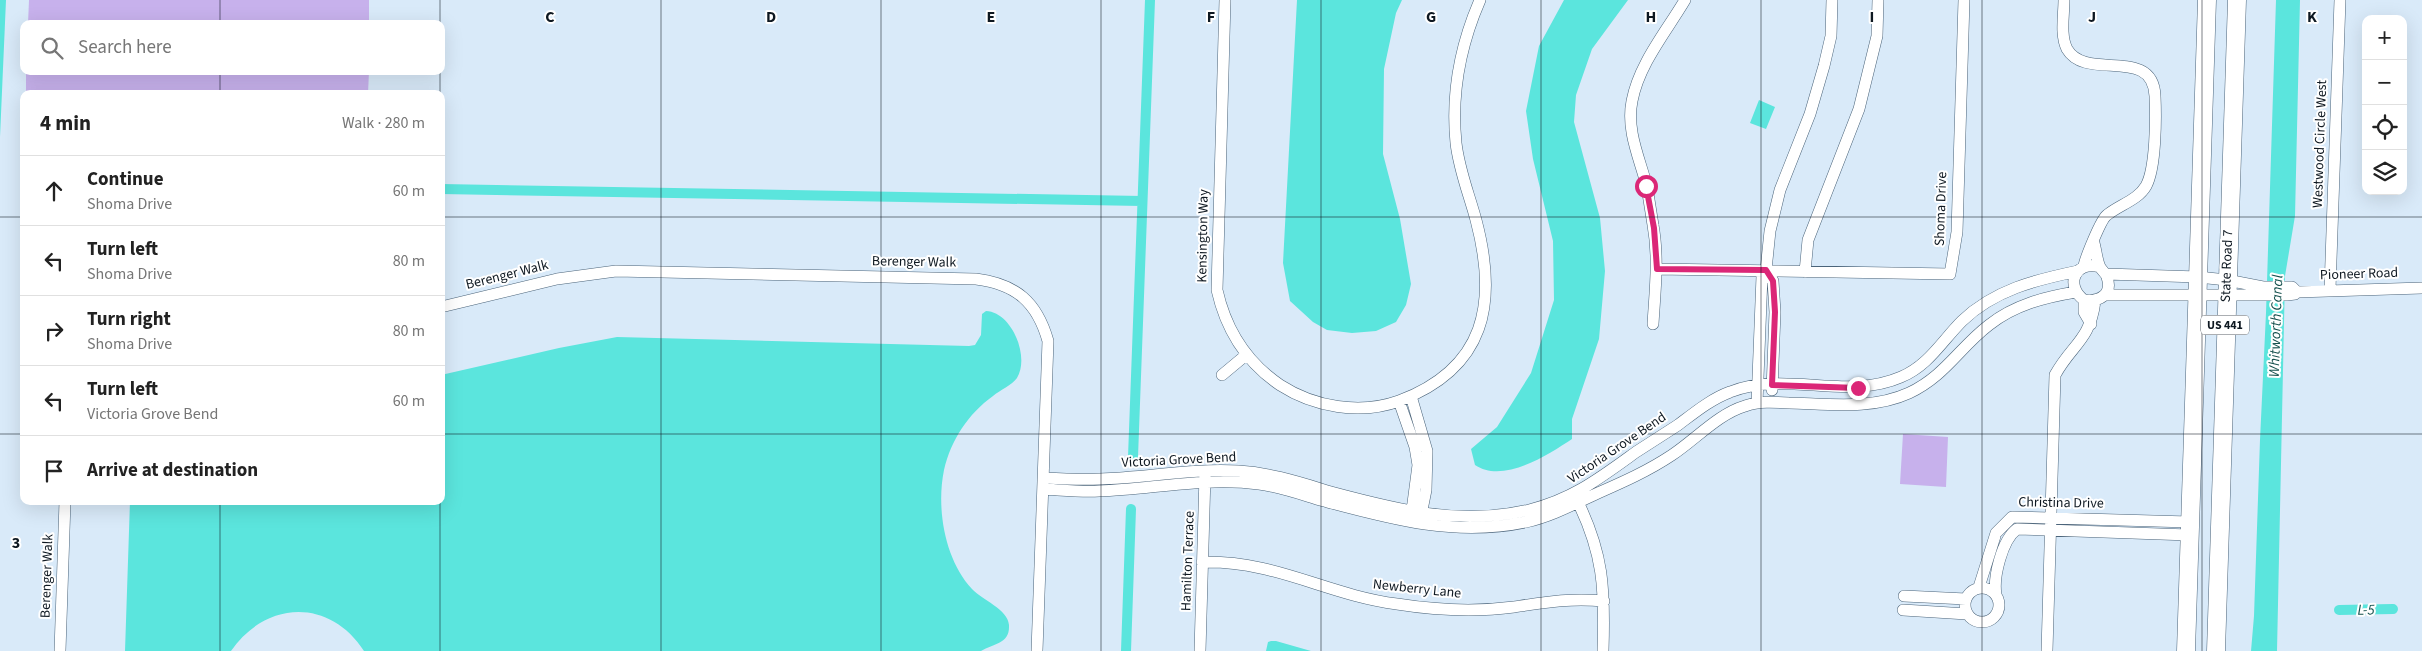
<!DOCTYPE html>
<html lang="en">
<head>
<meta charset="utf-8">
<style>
	body { margin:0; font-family:"Source Sans 3",sans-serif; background:#f2f2f2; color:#222 }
	.controls { position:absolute; right:15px; top:15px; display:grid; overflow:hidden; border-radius:10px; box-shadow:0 5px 20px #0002 }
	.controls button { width:45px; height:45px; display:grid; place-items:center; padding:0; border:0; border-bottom:1px solid #e0e0e0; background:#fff; color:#222; font:25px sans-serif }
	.stop { position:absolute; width:15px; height:15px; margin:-11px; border:4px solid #db2777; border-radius:50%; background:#fff }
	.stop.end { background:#db2777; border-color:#fff; box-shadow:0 1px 5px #0008 }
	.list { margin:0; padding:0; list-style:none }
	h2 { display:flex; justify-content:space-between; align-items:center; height:65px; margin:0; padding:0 20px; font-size:21px }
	h2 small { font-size:16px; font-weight:400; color:#767676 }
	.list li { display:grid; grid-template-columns:32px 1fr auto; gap:15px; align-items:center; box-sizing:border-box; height:70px; padding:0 20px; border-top:1px solid #e0e0e0 }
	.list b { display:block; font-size:19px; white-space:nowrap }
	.list p { margin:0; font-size:16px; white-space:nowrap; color:#767676 }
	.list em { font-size:16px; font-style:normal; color:#767676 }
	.icon { flex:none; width:28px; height:28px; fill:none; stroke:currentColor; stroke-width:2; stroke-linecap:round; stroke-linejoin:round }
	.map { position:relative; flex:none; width:2422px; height:651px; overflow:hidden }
	.search { position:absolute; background:#fff; box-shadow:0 5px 20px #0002; left:20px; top:20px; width:425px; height:55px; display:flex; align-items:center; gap:12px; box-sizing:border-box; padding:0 18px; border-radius:10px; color:#767676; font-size:19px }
	.panel { position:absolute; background:#fff; box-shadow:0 5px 20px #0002; left:20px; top:90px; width:425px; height:415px; border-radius:10px }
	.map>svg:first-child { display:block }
</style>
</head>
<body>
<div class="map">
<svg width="2422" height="651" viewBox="0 0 2422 651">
	<rect width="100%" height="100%" fill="#d9eaf9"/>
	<path fill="#c7b1ec" d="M29,0h340v24h-341z
		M26,71h343l-1,23h-342z
		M1903,434l45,3 -2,50 -46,-3z"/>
	<path fill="#5be5dd" d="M0,0h6l-6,137z
		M1297,0h105l-6,13 -12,56 -1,85 17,65 11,65 -5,21 -10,17 -20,9 -24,2 -25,-3 -14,-8 -23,-21 -7,-38z
		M1564,0h64l-36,49 -16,46 -2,27 26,96 5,53 -6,68 -27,80v20c-24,16 -69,45 -97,26l-4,-16 26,-22 34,-54 23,-73 -1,-59 -20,-82 -7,-48 13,-65z
		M2276,0h24l-5,216 -10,60 -8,375h-26l3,-35 6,-176 6,-127z
		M1759,100l16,7 -9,22 -16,-6z
		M986,311c26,1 44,46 31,67 -5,7 -17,12 -24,18 -25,18 -42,44 -49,74 -8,39 1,90 28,119 10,11 36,20 37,36 1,19 -15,18 -28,26h-617c-34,-53 -98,-51 -133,0h-106l5,-150h311v-126l118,-27 58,-11 352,9 6,-1 6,-10 1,-21z
		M1271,641h5l35,10h-45l2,-9z"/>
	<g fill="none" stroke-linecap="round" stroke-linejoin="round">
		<path stroke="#5be5dd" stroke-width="10" d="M441,189l701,12
			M1133,457l17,-457
			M2339,610l54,-1
			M1126,651l5,-142"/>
		<g stroke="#4b647a" stroke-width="12">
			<path id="street" d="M1225,0l-8,290c9,40 29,72 63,95 34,22 80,30 119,16 87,-33 99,-98 77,-181 -7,-26 -17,-50 -20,-77 -5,-50 4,-97 24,-143
				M2064,0c0,15 -4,35 3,49 19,33 86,-4 88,47 1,22 1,72 -9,90 -8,14 -27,19 -39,29 -6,4 -22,44 -23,51
				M2094,243c2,7 3,18 6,24 2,4 6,6 7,10 6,18 -8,25 -23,23 -19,-14 -10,-40 16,-33
				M1657,269l293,5 7,-42 7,-232
				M1766,270l7,11 2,31 -3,78
				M1805,272l3,-32 51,-131 18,-73 1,-36
				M2106,274l92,3 29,3 36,7h29l5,5
				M2330,289l10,-289
				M2105,295h182l8,-1 2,-2 125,-4
				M2084,300v12l7,12
				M441,307l116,-28 59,-8 360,8c40,5 61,23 72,62l-11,310
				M1653,324c2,-33 6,-66 0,-99 -2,-13 -4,-26 -6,-38 -7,-28 -21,-56 -15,-86 7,-37 34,-69 53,-101
				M1222,375l24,-20
				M1411,396l16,55 -1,39 -6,30
				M1399,401l16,46 3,18 -7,53
				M1757,403l5,-127 4,-6 4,-39 10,-41 30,-76 14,-48 7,-30 1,-36
				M1044,478c18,1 37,2 56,1 46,-1 92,-11 139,-8 32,2 62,12 92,21 67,18 129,34 198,18 44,-11 71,-32 107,-58 14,-9 28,-18 42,-27 16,-12 33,-26 52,-33 55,-22 116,9 171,-15 27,-11 41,-36 61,-56 32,-31 73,-41 116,-50
				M1043,489c19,1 37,3 56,2 54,-2 106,-14 160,-7 22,3 44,11 65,17 67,18 132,36 202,21 26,-6 48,-18 72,-29 25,-11 50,-22 74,-38 23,-15 46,-41 73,-49 14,-5 29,-4 44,-3 40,1 83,7 120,-10 36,-17 50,-45 80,-68 25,-20 56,-28 87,-33
				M1575,496c29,57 30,93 28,155
				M1202,562c73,-2 125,33 195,42 38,6 79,8 117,3 33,-5 56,-9 90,-6
				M1979,587l17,-54 16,-16 177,5
				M1965 605a17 17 0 1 1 34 0a17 17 0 1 1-34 0Z
				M1996,595c-3,-18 6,-55 21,-66l172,6
				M1904,596l62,3
				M1903,610l64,4
				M60,651l5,-150
				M1200,651l5,-176
				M2047,651l8,-276c17,-31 35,-34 40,-74"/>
		</g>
		<g stroke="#4b647a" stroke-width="19">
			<path id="primary" d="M2186,651l21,-651
				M2216,651l21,-651"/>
		</g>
		<use href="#street" stroke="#fff" stroke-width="11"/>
		<use href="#primary" stroke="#fff" stroke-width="18"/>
	</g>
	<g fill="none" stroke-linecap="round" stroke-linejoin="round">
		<path stroke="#db2777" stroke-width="6" d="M1646,186l8,42 3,41 109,1 7,11 2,31 -3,73 86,3"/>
	</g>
	<path fill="none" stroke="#0e1821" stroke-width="1" stroke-opacity="0.55" d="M220,0v24M440,0v24M661,0v651M881,0v651M1101,0v651M1321,0v651M1541,0v651M1761,0v651M1982,0v651M2202,0v651M220,71v23M440,71v23M0,217h24M441,217h1981M0,434h24M441,434h1981M220,501v150M440,501v150"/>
	<g text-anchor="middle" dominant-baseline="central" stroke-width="4" stroke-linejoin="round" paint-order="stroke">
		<rect fill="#fff" stroke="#565d64" stroke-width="1" x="2201" y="315.5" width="48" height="19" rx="4"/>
		<g font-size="12" font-weight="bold" fill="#0e1821">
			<text x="2225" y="325">US 441</text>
		</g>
		<g font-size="14" fill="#0e1821" stroke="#fff">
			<text transform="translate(2320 144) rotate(-88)">Westwood Circle West</text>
			<text transform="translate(1941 209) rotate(-88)">Shoma Drive</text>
			<text transform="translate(1203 236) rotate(-89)">Kensington Way</text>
			<text transform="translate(914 262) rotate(1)">Berenger Walk</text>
			<text transform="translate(2227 266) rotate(-88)">State Road 7</text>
			<text transform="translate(2359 274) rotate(-2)">Pioneer Road</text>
			<text transform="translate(507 275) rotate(-14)">Berenger Walk</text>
			<text transform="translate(1617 448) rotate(-34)">Victoria Grove Bend</text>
			<text transform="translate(1179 460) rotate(-3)">Victoria Grove Bend</text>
			<text transform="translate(2061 503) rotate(1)">Christina Drive</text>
			<text transform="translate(1188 561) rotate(-88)">Hamilton Terrace</text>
			<text transform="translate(47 576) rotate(-88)">Berenger Walk</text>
			<text transform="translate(1417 589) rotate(6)">Newberry Lane</text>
		</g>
		<g font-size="15" font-style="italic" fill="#134f4c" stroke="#fff">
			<text transform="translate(2276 326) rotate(-88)">Whitworth Canal</text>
			<text transform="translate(2366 610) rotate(-1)">L-5</text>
		</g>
	</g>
	<g font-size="16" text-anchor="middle" font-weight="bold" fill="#0e1821" stroke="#fff" stroke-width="4" stroke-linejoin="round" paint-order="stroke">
		<text x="550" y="22">C</text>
		<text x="771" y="22">D</text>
		<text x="991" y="22">E</text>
		<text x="1211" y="22">F</text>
		<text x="1431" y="22">G</text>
		<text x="1651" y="22">H</text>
		<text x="1872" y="22">I</text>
		<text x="2092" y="22">J</text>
		<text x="2312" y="22">K</text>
		<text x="16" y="548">3</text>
	</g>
</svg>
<div class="controls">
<button>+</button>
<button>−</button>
<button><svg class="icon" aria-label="locate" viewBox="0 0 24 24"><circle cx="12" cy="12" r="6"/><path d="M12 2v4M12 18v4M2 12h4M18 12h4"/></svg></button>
<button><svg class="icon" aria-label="layers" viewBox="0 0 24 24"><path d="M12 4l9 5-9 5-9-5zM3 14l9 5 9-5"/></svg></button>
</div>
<div class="stop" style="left:1646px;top:186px"></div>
<div class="stop end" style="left:1858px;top:388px"></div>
<div class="search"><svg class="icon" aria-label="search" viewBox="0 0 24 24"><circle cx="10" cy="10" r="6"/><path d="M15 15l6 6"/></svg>Search here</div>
<section class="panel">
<h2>4 min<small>Walk · 280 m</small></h2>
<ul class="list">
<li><svg class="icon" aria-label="ahead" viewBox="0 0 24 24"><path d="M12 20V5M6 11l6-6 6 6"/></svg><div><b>Continue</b><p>Shoma Drive</p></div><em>60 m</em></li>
<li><svg class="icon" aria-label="left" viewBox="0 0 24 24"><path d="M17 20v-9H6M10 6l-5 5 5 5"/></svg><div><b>Turn left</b><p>Shoma Drive</p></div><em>80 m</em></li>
<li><svg class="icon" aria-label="right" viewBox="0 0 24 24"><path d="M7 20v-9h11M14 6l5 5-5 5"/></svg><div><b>Turn right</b><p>Shoma Drive</p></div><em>80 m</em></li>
<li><svg class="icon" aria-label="left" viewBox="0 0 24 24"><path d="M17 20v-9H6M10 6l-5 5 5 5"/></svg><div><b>Turn left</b><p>Victoria Grove Bend</p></div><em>60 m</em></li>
<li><svg class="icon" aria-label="arrive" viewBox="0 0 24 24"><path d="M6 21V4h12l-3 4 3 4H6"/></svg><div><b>Arrive at destination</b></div></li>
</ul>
</section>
</div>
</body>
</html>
